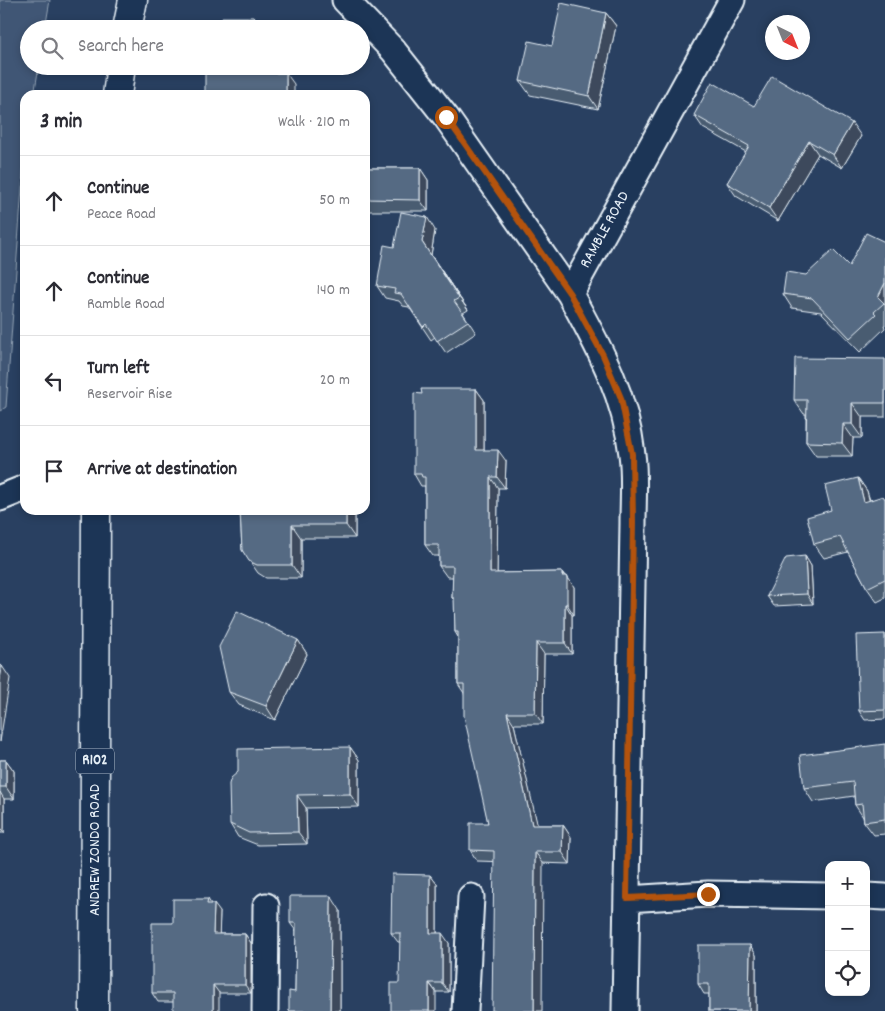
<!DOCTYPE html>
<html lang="en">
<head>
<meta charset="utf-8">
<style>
	body { margin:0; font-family:Dekko,sans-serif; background:#f2f2f3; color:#2b2b33 }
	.controls { position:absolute; right:15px; bottom:15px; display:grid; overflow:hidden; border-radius:10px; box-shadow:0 2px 8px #0003 }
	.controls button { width:45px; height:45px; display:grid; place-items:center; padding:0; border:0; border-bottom:1px solid #e1e1e2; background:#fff; color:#2b2b33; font:25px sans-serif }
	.compass { position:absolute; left:765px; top:15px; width:45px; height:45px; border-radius:50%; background:#fff; box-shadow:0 2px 8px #0003; rotate:137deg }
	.stop { position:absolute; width:15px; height:15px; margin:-11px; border:4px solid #b45309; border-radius:50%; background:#fff }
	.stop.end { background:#b45309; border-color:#fff; box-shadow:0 1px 5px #0008 }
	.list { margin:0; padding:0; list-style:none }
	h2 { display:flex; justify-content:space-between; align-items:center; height:65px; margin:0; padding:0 20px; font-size:21px }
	h2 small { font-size:16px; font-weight:400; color:#7c7c81 }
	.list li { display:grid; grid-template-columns:32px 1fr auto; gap:15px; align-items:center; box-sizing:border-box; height:90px; padding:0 20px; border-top:1px solid #e1e1e2 }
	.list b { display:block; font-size:19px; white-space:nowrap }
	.list p { margin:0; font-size:16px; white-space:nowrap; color:#7c7c81 }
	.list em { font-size:16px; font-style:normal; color:#7c7c81 }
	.icon { flex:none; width:28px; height:28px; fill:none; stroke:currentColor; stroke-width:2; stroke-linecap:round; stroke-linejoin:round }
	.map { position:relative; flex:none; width:885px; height:1011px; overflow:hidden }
	.search { position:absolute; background:#fff; box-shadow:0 2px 8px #0003; left:20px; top:20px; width:350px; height:55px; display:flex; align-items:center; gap:12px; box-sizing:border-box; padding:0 18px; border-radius:28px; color:#7c7c81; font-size:19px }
	.panel { position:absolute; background:#fff; box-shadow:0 2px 8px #0003; left:20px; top:90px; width:350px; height:425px; border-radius:15px }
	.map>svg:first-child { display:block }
</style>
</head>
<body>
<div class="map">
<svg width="885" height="1011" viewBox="0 0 885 1011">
	<rect width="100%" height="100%" fill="#294061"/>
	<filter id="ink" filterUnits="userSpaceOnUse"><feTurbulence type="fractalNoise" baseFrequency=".02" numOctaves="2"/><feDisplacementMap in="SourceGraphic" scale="10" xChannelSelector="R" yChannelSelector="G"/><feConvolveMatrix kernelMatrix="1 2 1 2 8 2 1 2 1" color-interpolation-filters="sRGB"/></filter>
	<g filter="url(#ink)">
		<path fill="#415774" stroke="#94a4b6" d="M0,0h50l-5,29h-16v37h10l-5,29h-9v52l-19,260 -6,4z"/>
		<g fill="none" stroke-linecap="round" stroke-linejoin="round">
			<g stroke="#e8f1f8" stroke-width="29">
				<path id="street" d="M345,0l48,50 53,67 124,177
					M0,498l25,-10
					M866,896l19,1
					M627,899l81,-5 121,2
					M265,1011l1,-105
					M465,1011l6,-114
					M625,1011l8,-488c0,-23 2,-47 -1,-69 -7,-61 -34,-108 -62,-160l162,-294"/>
			</g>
			<g stroke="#e8f1f8" stroke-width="31">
				<path id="primary" d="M127,29l6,-29
					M117,95l4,-29
					M94,1011l2,-501"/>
			</g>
			<use href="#street" stroke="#1d3557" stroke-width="25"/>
			<use href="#primary" stroke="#1d3557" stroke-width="28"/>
		</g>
		<path fill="#495b71" stroke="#e8f1f8" d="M606,13l10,13 -18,83 -68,-14 -10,-14 32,-35z
			M754,106l107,30 -19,32 -24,-14 -40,67 -42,-25 -9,-13 19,-31 -43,-24 -9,-13z
			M365,168h55l8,12v31h-63z
			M435,230l-4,25 37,55 -5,3 13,20 -30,20 -11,-16 -4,3 -22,-33 -6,-1 -4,-5 -14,-3 -8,-12 17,-39z
			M885,242v83h-1l1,3 -25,24 -39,-40 -29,-4 -9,-14 23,-19 43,-9z
			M885,359v58h-23v21h-9l-1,18h-36l-10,-14v-28h-2l-10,-14z
			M476,389l8,11v50l22,11 -1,27h-7l-1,85 65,-1 12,15v28h-2v39h-28l-1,70h-29l23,101h26l8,12 -1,27 -93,-3 -7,-11 18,-27 -24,-130 -6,-9v-47l-3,-5v-31l-3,-3 1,-21h-6l-8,-11v-10h-6l-8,-11v-59h-4l-7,-12 8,-80z
			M858,478l9,13 3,9 15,-2v100l-8,4 -10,-14 -19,-36 -24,6 -10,-14 17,-34z
			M240,510h115v28h-54v40h-35l-8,-5 -16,-23z
			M805,556l6,10 2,38 -39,2 -7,-10z
			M885,634v85l-20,1 -6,-9z
			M298,640l9,14 -32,66 -36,-15 -10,-13z
			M885,744v90l-11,1 -10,-13 -1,-5 -8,-12 -1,-9 -41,6 -9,-14z
			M350,747l9,13v47l-53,1 1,36 -49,1 -20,-8 -8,-13z
			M0,760h6l8,11v28h-10v34h-4z
			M430,875l7,9v49l12,10v49h-13l-36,-50h-2l-7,-9z
			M208,899l3,5 9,8 -1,22h26l6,9v50h-32l-46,9h-15l-6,-9z
			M340,910v101h-51l6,-19 1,-61 -6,-8z
			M750,945l6,10v56h-47v-17h-5l-6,-10z"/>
		<path fill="#3c4a5c" stroke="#e8f1f8" d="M606,13l10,13 -18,83 -9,-13z
			M254,17l8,12h-9z
			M256,66h8v18l-8,-11z
			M286,73l8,11v11h-8z
			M852,123l9,13 -19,32 -9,-13z
			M809,141l9,13 -40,67 -9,-13z
			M420,168l8,12v31l-8,-11z
			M427,217l8,13 -4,25 37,55 -46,-68z
			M885,283v21l-7,-7z
			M476,389l8,11v61l-8,-11z
			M852,403l10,14v21l-10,-14z
			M843,424l10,14 -1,18 -10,-13z
			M498,450l8,11 -1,27 -8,-11z
			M490,477l8,11 -1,96 -7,-11z
			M858,478l9,13 6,24 -9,-13z
			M346,510h9v28l-9,-13z
			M292,525l9,13v40l-9,-13z
			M805,556l6,10 2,38 -6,-10z
			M562,572l5,8v-4l7,11v28l-7,-11z
			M565,604l7,11v39l-7,-11z
			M298,640l9,14 -32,66 -9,-14z
			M536,643l8,11 -1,70 -8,-11z
			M2,666l8,12 -10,64v-62z
			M507,713l7,11 26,112 -8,-11z
			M350,747l9,13v47l-9,-13z
			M6,760l8,11v28l-8,-12z
			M0,792l4,7v34l-4,-6z
			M297,795l9,13 1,36 -9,-12z
			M563,825l8,12 -1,27 -8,-12z
			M535,852l8,11 -1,148h-8z
			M430,875l7,9v59l-7,-10z
			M331,896l9,14v101h-10z
			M214,904l6,8 -1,31 -6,-9z
			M442,933l7,10v49l-7,-9z
			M245,934l6,9v50l-6,-8z
			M750,945l6,10v56h-7z
			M429,983l7,9v19h-7z
			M213,985l6,8v18h-6z"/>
		<path fill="#556a83" stroke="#e8f1f8" d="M561,3l45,10 -17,83 -69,-15 9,-40 23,5z
			M222,17h32l-1,12h-31z
			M219,66h37v7h30v22h-81v-27l14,-1z
			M772,76l80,47 -19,32 -24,-14 -40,67 -42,-25 22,-37 -55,-31 18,-33 42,24z
			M365,168h55v32l-55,-1z
			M401,212l26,5 -5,25 37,56 -5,3 14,20 -31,20 -11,-17 -3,3 -22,-33 -7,-1 1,-4 -18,-3 7,-41 10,2z
			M866,233l19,9v41l-7,14 6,6 -10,9 2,2 -26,24 -38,-40 -29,-4 3,-22 20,3 27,-25 16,16z
			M795,358l90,1v44h-33v21h-9l-1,19 -36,-1 1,-42h-13z
			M421,389h55v61h22l-1,27h-7v96l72,-1v4h5v28h-2v39h-29l-1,70h-28l25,112h31l-1,27h-27l-1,159h-42l2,-160 -24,-1v-27h18l-24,-107v-32h-6v-52h-3l-1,-34h-2l1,-32h-14v-21h-14v-68h-3l-1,-3h-7v-81l8,1z
			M858,478l6,24 19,-6 2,3v80l-18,9 -27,-51 -26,7 -7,-27 24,-7 -6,-24z
			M240,510h106v15h-54v40h-35l-8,-4 -7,-11z
			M805,556l2,38 -40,2 19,-38z
			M237,611l61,29 -32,66 -37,-14 -10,-45z
			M885,634v76l-26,1 -3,-76z
			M0,664l2,2 -2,14z
			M885,744v75l-21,3 -2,-18 -7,1 -2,-23 -49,6 -4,-33z
			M350,747v47l-53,1 1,37 -49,1 -19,-9 -1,-40 2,-6 7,-6v-23z
			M0,760h6v27h-6z
			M392,874l38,1v58h12v50h-13v28h-38v-28h8l1,-50h-9z
			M290,896h41l-1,115h-41v-20l6,1 1,-69h-6z
			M173,899h35l-1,5h7l-1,30h32v51h-32v26h-40v-18h-21v-70h21z
			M698,945h52l-1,66h-40v-27h-11z"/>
	</g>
	<g fill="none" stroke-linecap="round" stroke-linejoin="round" filter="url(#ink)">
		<path stroke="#b45309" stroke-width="6" d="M446,117l124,177 33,61 18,43 11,56 1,69 -6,375 81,-4"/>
	</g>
	<g text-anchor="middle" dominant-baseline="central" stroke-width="4" stroke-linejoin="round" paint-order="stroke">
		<rect fill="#1d3557" stroke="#abb9c8" stroke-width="1" x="76" y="748.5" width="38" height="25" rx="4"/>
		<g font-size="15" font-weight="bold" fill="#e8f1f8">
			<text x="95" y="761">R102</text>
		</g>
		<g font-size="16" fill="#e8f1f8" stroke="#1d3557">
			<text transform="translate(605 230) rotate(-61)">RAMBLE ROAD</text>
			<text transform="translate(95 850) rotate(-90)">ANDREW ZONDO ROAD</text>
		</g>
	</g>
</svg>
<div class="controls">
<button>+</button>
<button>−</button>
<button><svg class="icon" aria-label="locate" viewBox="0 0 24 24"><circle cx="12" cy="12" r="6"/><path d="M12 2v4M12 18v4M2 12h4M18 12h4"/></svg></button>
</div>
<svg class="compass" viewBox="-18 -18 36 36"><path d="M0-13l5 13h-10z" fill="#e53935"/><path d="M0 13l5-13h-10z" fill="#7c7c81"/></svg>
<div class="stop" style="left:446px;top:117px"></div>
<div class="stop end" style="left:708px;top:894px"></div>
<div class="search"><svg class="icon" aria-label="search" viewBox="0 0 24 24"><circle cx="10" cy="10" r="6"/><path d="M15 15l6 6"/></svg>Search here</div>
<section class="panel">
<h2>3 min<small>Walk · 210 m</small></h2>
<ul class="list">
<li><svg class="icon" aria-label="ahead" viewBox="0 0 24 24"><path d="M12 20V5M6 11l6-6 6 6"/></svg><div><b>Continue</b><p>Peace Road</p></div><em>50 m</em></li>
<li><svg class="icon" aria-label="ahead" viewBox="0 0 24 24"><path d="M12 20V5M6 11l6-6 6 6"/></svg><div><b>Continue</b><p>Ramble Road</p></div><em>140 m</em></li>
<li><svg class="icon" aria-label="left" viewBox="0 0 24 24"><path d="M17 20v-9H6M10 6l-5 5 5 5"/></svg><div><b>Turn left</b><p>Reservoir Rise</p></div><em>20 m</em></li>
<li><svg class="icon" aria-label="arrive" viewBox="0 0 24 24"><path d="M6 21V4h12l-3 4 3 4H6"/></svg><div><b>Arrive at destination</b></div></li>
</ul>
</section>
</div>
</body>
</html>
